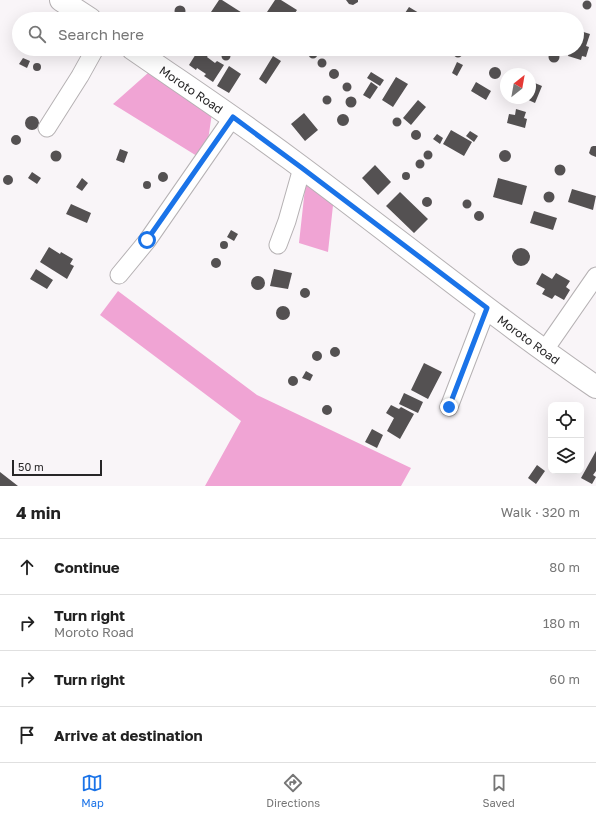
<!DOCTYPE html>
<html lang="en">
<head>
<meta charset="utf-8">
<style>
	body { margin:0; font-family:"Golos Text",sans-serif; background:#f2f2f2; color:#222 }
	.controls { position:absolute; right:12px; bottom:12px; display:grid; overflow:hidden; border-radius:8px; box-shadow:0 4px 16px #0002 }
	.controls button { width:36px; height:36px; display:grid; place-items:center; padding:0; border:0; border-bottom:1px solid #e0e0e0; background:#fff; color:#222; font:20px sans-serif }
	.compass { position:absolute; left:500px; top:68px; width:36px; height:36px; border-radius:50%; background:#fff; box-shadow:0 4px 16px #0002; rotate:31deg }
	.scale { position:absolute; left:12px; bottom:10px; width:90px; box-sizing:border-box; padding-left:4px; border:2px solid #272627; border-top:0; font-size:11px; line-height:14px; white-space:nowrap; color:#272627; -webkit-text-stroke:3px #f9f5f8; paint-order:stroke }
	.stop { position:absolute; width:12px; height:12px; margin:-9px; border:3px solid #1a73e8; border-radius:50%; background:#fff }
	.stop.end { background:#1a73e8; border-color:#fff; box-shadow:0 1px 4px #0008 }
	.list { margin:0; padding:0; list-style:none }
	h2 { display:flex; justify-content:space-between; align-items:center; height:52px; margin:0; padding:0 16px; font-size:17px }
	h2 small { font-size:13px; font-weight:400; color:#767676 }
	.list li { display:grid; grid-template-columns:26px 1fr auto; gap:12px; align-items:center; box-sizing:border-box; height:56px; padding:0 16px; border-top:1px solid #e0e0e0 }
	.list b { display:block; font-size:15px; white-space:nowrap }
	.list p { margin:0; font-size:13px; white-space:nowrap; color:#767676 }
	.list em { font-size:13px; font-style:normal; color:#767676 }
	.icon { flex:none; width:22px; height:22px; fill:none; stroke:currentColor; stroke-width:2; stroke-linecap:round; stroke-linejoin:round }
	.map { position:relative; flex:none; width:596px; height:486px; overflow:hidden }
	.search { position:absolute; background:#fff; box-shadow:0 4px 16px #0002; left:12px; right:12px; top:12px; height:44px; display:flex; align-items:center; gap:10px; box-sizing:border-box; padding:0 14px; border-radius:22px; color:#767676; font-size:15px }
	.sheet { height:276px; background:#fff }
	nav { display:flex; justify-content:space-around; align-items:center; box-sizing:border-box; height:56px; border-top:1px solid #e0e0e0; background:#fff; font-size:11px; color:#767676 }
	nav a { display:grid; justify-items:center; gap:2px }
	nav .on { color:#1a73e8 }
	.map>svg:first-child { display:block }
</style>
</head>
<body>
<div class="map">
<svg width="596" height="486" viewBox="0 0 596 486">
	<rect width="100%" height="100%" fill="#f9f5f8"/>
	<path fill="#f0a4d4" d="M148,73l64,40 -7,48 -92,-57z
		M306,179l28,17 -6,56 -29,-9z
		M118,291l139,104 154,73 -10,18h-196l36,-65 -141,-106z"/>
	<path fill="#545152" d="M219,0h3l25,16 -2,3h-23l-11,-7z
		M275,0h6l16,10 -6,9h-12l-12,-7z
		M346,0h12v2l-5,3 -4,-1z
		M582.5 5a4.5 4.5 0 1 1 9 0a4.5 4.5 0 1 1-9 0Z
		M174.5 11a5.5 5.5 0 1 1 11 0a5.5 5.5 0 1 1-11 0Z
		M409,7l20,12h-28z
		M577,30l13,4 -4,12 3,1 -3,10 -4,-1 -1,4 -13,-4 2,-7h7z
		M453.5 53a4.5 4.5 0 1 1 9 0a4.5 4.5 0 1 1-9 0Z
		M199,49l10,5 -2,3 8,6 2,-2 7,4 -11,17 -9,-6 2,-2 -9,-6 -1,2 -7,-5z
		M308.5 54a4.5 4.5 0 1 1 9 0a4.5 4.5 0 1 1-9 0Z
		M221.5 56a4.5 4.5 0 1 1 9 0a4.5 4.5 0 1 1-9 0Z
		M548.5 57a5.5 5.5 0 1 1 11 0a5.5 5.5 0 1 1-11 0Z
		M273,56l8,5 -15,23 -7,-5z
		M23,58l7,3 -3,7 -8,-4z
		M317.5 63a4.5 4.5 0 1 1 9 0a4.5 4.5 0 1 1-9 0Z
		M457,62l6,3 -6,11 -5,-3z
		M33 67a4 4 0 1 1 8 0a4 4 0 1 1-8 0Z
		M229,66l12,8 -12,19 -12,-7z
		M489 73a6 6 0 1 1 12 0a6 6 0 1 1-12 0Z
		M329 74a5 5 0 1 1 10 0a5 5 0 1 1-10 0Z
		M371,72l13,8 -4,6 -13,-8z
		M396,77l12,7 -15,23 -11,-7z
		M530,81l12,5 -7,17 -11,-5h6z
		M371,82l7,5 -8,12 -7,-4z
		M476,82l15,9 -5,9 -15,-9z
		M342.5 87a4.5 4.5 0 1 1 9 0a4.5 4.5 0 1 1-9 0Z
		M322.5 100a4.5 4.5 0 1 1 9 0a4.5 4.5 0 1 1-9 0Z
		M345.5 102a5.5 5.5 0 1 1 11 0a5.5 5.5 0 1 1-11 0Z
		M418,100l8,7 -15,18 -8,-7z
		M516,109l10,3 -2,6 3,1 -2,9 -18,-5 2,-9 6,1z
		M304,113l14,17 -13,11 -14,-17z
		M337 120a6 6 0 1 1 12 0a6 6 0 1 1-12 0Z
		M25 123a7 7 0 1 1 14 0a7 7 0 1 1-14 0Z
		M392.5 122a4.5 4.5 0 1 1 9 0a4.5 4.5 0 1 1-9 0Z
		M411 135a5 5 0 1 1 10 0a5 5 0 1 1-10 0Z
		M451,130l21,12 -8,14 -21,-12z
		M470,131l8,5 -4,6 -8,-6z
		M437,134l6,4 -3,6 -7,-5z
		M11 140a5 5 0 1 1 10 0a5 5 0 1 1-10 0Z
		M593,146h3v11l-5,-2 -2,-2 2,-6z
		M120,149l8,3 -4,11 -8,-3z
		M499 156a6 6 0 1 1 12 0a6 6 0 1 1-12 0Z
		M50.5 156a5.5 5.5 0 1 1 11 0a5.5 5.5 0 1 1-11 0Z
		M423.5 155a4.5 4.5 0 1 1 9 0a4.5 4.5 0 1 1-9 0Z
		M415.5 164a4.5 4.5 0 1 1 9 0a4.5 4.5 0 1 1-9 0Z
		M554.5 170a5.5 5.5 0 1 1 11 0a5.5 5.5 0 1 1-11 0Z
		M375,165l16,17 -13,13 -16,-17z
		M158 177a5 5 0 1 1 10 0a5 5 0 1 1-10 0Z
		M402 176a4 4 0 1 1 8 0a4 4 0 1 1-8 0Z
		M32,172l9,6 -4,6 -9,-6z
		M3 180a5 5 0 1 1 10 0a5 5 0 1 1-10 0Z
		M82,178l6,5 -6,8 -6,-4z
		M498,178l29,8 -5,19 -29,-8z
		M143 185a4 4 0 1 1 8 0a4 4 0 1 1-8 0Z
		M572,189l24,7 -3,14 -25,-8z
		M543.5 197a5.5 5.5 0 1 1 11 0a5.5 5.5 0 1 1-11 0Z
		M400,192l28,27 -14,14 -28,-27z
		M422 202a5 5 0 1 1 10 0a5 5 0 1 1-10 0Z
		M462.5 204a4.5 4.5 0 1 1 9 0a4.5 4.5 0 1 1-9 0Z
		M71,204l20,9 -4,10 -21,-9z
		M534,211l23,7 -4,12 -23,-7z
		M474 216a5 5 0 1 1 10 0a5 5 0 1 1-10 0Z
		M231,230l7,4 -4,7 -7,-4z
		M220 245a4 4 0 1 1 8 0a4 4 0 1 1-8 0Z
		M49,247l11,7 1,-2 12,7 -3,5 4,2 -7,13 -27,-17z
		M512 257a9 9 0 1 1 18 0a9 9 0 1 1-18 0Z
		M211 263a5 5 0 1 1 10 0a5 5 0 1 1-10 0Z
		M36,269l17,11 -6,9 -17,-10z
		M274,269l18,4 -4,16 -18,-3z
		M542,273l10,6 4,-6 14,8 -4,6 4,3 -6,10 -9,-5 -3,4 -10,-5 3,-5 -9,-5z
		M251 283a7 7 0 1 1 14 0a7 7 0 1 1-14 0Z
		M300 293a5 5 0 1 1 10 0a5 5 0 1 1-10 0Z
		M276 313a7 7 0 1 1 14 0a7 7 0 1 1-14 0Z
		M330 352a5 5 0 1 1 10 0a5 5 0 1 1-10 0Z
		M312 356a5 5 0 1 1 10 0a5 5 0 1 1-10 0Z
		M424,363l18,9 -14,27 -17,-9z
		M306,371l7,4 -3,6 -8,-3z
		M288 381a5 5 0 1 1 10 0a5 5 0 1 1-10 0Z
		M404,393l19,9 -5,11 -19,-9z
		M391,405l8,4 2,-2 13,7 -14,25 -13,-8 7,-13 -8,-5z
		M322 410a5 5 0 1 1 10 0a5 5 0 1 1-10 0Z
		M372,429l11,6 -6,13 -12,-6z
		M596,451v20l-3,4 3,2 -4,7 -11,-6z
		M537,465l8,6 -9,13 -8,-6z
		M0,472l18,14h-18z"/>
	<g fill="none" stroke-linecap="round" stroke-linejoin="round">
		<g stroke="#b5b1b3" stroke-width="19">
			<path id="minor" d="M47,128l33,-52 15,-27
				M278,245l9,-24 15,-53
				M119,275l28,-34 86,-124
				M544,351l52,-75
				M449,407l38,-99"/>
		</g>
		<g stroke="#b5b1b3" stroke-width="24">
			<g id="major">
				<path d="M61,0l29,19"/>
				<path id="s1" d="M133,49c52,36 105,71 156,109 103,76 202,157 307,229"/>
			</g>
		</g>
		<use href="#minor" stroke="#fff" stroke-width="17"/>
		<use href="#major" stroke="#fff" stroke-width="22"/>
	</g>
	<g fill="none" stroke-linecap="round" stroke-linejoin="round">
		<path stroke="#1a73e8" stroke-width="5" d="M147,240l86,-123 69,51 185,140 -38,99"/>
	</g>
	<g text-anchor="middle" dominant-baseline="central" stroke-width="4" stroke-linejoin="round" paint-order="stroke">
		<g font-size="12" fill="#272627" stroke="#f9f5f8">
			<text stroke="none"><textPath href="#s1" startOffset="71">Moroto Road</textPath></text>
			<text stroke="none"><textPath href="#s1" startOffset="491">Moroto Road</textPath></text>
		</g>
	</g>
</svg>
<div class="controls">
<button><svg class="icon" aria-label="locate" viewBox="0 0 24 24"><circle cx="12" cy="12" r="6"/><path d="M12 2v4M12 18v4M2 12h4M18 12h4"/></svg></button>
<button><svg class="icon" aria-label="layers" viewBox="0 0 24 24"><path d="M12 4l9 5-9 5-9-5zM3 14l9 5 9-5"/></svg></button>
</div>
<svg class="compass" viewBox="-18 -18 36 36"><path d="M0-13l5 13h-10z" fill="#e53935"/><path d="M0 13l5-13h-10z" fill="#767676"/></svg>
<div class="scale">50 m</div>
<div class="stop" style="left:147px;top:240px"></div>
<div class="stop end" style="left:449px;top:407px"></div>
<div class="search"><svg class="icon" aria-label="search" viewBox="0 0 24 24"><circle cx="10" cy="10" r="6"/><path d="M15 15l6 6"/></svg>Search here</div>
</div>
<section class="sheet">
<h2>4 min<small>Walk · 320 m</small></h2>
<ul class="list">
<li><svg class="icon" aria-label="ahead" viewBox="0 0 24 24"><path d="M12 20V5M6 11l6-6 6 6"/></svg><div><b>Continue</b></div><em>80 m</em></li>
<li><svg class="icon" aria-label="right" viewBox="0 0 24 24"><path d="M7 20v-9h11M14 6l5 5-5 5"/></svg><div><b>Turn right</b><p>Moroto Road</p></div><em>180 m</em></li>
<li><svg class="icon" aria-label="right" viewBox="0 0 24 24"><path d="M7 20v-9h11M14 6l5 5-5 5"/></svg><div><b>Turn right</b></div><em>60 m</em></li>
<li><svg class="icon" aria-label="arrive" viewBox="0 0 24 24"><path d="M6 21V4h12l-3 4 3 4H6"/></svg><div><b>Arrive at destination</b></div></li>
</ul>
</section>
<nav>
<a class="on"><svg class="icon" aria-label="map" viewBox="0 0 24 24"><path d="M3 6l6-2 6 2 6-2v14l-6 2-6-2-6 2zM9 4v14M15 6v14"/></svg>Map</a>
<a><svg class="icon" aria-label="directions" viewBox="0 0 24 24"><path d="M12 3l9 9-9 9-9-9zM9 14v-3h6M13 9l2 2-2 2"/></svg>Directions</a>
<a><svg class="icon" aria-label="saved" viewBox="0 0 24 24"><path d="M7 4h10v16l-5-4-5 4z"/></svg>Saved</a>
</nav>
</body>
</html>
